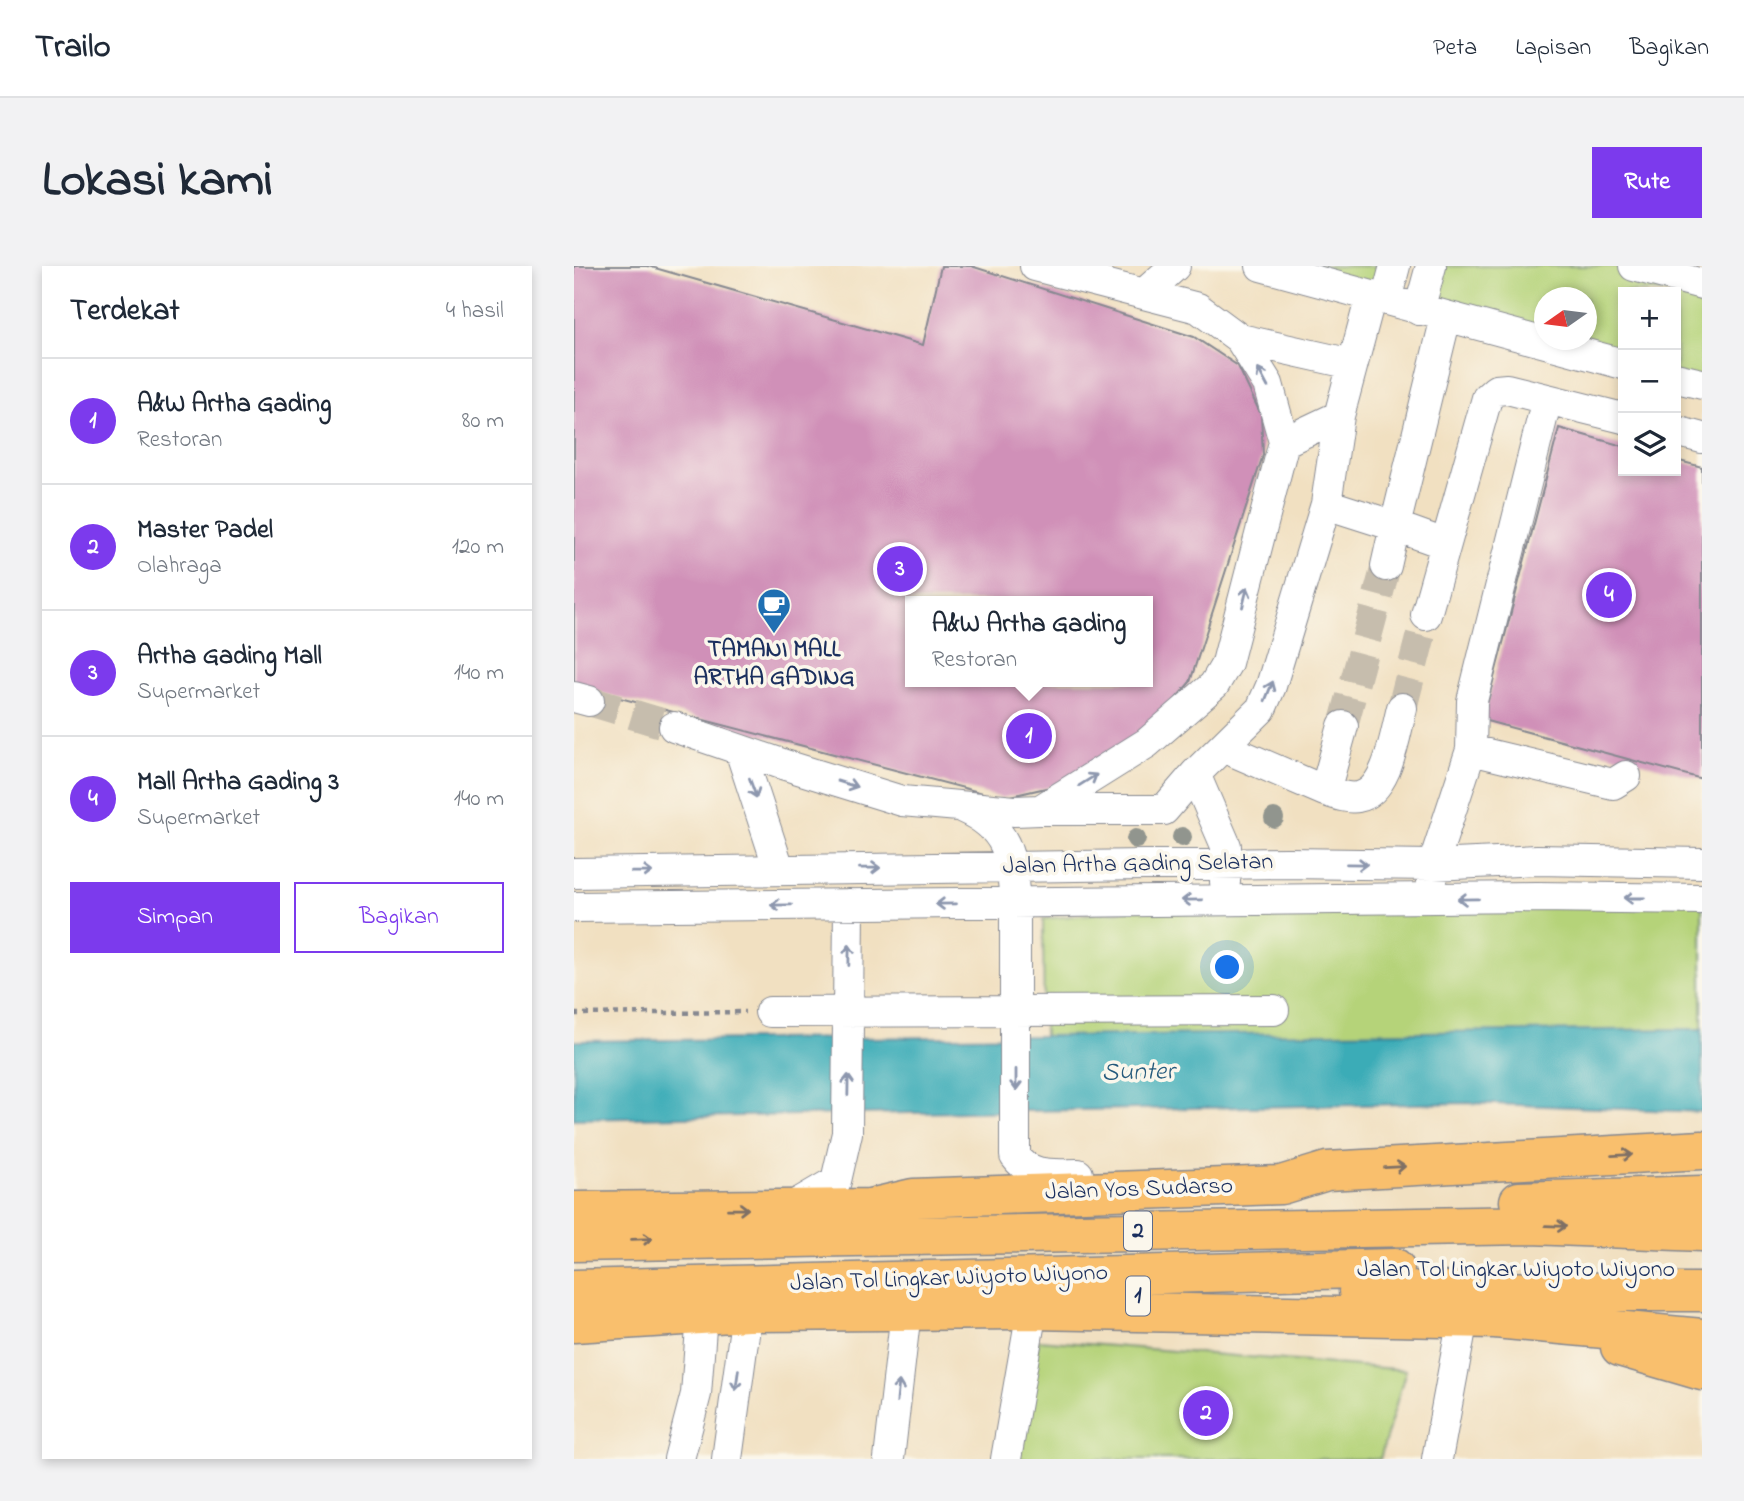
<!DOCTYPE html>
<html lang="id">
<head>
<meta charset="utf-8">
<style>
	body { margin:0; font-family:"Indie Flower",sans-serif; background:#f2f2f3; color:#1f2937 }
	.controls { position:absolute; right:21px; top:21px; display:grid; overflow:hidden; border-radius:0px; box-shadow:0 4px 10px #0003 }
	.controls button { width:63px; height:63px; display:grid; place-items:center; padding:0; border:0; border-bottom:2px solid #e0e1e3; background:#fff; color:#1f2937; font:35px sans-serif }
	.compass { position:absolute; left:960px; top:21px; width:63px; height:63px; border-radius:50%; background:#fff; box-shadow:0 4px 10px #0003; rotate:256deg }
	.you { position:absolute; left:654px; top:702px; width:24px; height:24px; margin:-18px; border:5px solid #fff; border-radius:50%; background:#1a73e8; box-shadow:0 0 0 10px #1a73e833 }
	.badge { display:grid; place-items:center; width:46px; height:46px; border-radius:50%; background:#7c3aed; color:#fff; font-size:23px; font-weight:700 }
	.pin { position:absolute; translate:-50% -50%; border:4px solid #fff; box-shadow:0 2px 7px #0006 }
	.popup { position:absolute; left:331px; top:330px; width:248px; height:91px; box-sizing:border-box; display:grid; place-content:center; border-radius:0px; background:#fff; filter:drop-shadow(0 2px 5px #0005); font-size:23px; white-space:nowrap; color:#747a83 }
	.popup b { font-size:26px; color:#1f2937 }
	.popup::after { content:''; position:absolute; left:50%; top:100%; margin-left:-14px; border:14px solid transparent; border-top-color:#fff }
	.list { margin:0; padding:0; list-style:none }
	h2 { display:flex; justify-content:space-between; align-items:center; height:91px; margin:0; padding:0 28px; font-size:30px }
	h2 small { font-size:23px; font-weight:400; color:#747a83 }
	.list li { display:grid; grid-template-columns:46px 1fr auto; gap:21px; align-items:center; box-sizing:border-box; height:126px; padding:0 28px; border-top:2px solid #e0e1e3 }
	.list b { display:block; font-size:26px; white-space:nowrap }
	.list p { margin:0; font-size:23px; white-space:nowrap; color:#747a83 }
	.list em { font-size:23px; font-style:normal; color:#747a83 }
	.actions { display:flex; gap:14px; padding:21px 28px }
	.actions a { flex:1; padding:16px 0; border:2px solid #7c3aed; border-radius:0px; text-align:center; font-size:24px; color:#7c3aed }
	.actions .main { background:#7c3aed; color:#fff }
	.icon { flex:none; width:38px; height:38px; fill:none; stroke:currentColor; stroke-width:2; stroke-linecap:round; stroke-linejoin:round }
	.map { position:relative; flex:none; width:1128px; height:1193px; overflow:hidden; border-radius:0px }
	header { display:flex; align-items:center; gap:42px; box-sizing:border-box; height:98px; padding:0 35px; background:#fff; border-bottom:2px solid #e0e1e3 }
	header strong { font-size:33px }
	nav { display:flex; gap:38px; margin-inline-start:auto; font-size:24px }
	.intro { display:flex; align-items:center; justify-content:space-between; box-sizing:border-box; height:168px; padding:0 42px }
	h1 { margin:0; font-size:49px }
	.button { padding:18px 32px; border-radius:0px; background:#7c3aed; color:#fff; font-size:24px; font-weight:700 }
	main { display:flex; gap:42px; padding:0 42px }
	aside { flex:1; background:#fff; border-radius:0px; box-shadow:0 4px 10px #0003 }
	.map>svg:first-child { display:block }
</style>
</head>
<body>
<header>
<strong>Trailo</strong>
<nav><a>Peta</a><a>Lapisan</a><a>Bagikan</a></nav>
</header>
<div class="intro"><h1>Lokasi kami</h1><a class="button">Rute</a></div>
<main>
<aside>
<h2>Terdekat<small>4 hasil</small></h2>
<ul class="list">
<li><span class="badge">1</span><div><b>A&amp;W Artha Gading</b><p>Restoran</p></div><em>80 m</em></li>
<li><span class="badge">2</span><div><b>Master Padel</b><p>Olahraga</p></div><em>120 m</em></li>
<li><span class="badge">3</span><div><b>Artha Gading Mall</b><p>Supermarket</p></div><em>140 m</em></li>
<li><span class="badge">4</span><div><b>Mall Artha Gading 3</b><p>Supermarket</p></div><em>140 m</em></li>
</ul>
<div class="actions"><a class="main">Simpan</a><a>Bagikan</a></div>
</aside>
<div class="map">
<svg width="1128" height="1193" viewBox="0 0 1128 1193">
	<rect width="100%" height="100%" fill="#fbf7ec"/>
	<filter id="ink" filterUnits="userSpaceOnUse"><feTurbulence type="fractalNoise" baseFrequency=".0143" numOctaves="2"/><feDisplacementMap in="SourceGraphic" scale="14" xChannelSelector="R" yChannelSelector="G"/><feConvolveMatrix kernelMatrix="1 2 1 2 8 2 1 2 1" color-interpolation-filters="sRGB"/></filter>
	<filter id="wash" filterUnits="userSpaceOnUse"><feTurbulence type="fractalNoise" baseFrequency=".00686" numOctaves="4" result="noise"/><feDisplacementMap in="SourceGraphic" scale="28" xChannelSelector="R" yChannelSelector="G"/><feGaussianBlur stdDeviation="1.57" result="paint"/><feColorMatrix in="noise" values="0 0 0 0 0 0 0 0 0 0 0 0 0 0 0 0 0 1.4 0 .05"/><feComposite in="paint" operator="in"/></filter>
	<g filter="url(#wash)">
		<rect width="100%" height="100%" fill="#f1e0c1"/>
		<path fill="#b5d379" stroke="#68816c" stroke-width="2" fill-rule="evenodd" d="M692,0h129l-9,34z
			M857,0h203l68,18v100l-26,-6v-86h-53v72l-204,-54zM970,32h42v42h-42z
			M1128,633v130l-658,8 -1,-118 181,-19z
			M465,1074l367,30 -26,89h-365z"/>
		<path fill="#3bacb7" stroke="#2b6e8a" stroke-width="2" d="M1128,763v83l-234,-9 -894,16v-78z"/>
		<g id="blocks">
			<path fill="#d090b8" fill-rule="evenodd" d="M0,0h74l275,79 18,-79h30l223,71 44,29 23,49 2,40 -73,227 -46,54 -63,44 -79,18 -428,-112zM336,335h238v81h-238z
				M985,162l64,18v25h53v-11l26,7v312l-219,-59z"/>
		</g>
	</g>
	<g filter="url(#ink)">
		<use href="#blocks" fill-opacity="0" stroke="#868890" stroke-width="2"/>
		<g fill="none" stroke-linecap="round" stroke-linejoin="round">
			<path stroke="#c6bdad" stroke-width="30" stroke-dasharray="30 15" stroke-linecap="butt" d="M15,435l85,26
				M828,442l24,-93
				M769,460l43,-160"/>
			<g stroke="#868890" stroke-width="32">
				<path id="minor" d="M687,0l362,98
					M1060,0l68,18
					M571,27l30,-27
					M812,34l9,-34
					M845,44l12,-44
					M666,73l112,25
					M1102,112l26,6
					M1102,165l26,7
					M710,176l55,-26
					M752,238l69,22 -9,40
					M871,278l-50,-18 51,-209
					M852,349l61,-217 9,-8 11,-1 116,29
					M0,431l15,4
					M100,461l108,37 120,37 113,10 25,-1 107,-67 67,-58 13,-22 57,-221 -16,-58 -28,-45 -42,-31 -163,-42
					M649,481l102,44 18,-65
					M166,484l39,119
					M897,484l142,34 13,-8
					M751,525c10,3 23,8 33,6 30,-5 37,-63 44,-89
					M389,542c47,21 48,48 52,95v253c16,22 38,18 63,18
					M466,544h124l31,-36
					M0,607l714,-10 145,2 104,-5 165,3
					M651,616l1,-36 -31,-72 66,-65 10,-23 55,-182 13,-88 32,-120
					M858,617l1,-18 38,-115 1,-49 75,-302
					M0,641l962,-10 166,2
					M196,746l504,-2
					M216,942l46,-27 11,-48 2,-229
					M105,1193l17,-65 6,-79
					M153,1193l20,-147
					M315,1193l17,-148
					M432,1193l26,-149
					M863,1193l26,-141"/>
			</g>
			<g stroke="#868890" stroke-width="41">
				<path id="highway" d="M945,935l183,-6
					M0,945l296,-3 43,-10 368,-13 46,-14 375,-21
					M0,976l957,-17 171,7
					M0,1023l821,-21
					M784,1025l344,1
					M0,1057l173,-11 285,-2 463,9 207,19
					M1046,1081l82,24"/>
			</g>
			<path stroke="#868890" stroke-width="4.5" stroke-dasharray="5 5" stroke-linecap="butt" d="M0,748l171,-2"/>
			<use href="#minor" stroke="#fff" stroke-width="30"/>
			<use href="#highway" stroke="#f9bf6d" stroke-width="38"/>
		</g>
		<g fill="#91958e">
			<circle cx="700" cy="552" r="10"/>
			<circle cx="608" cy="571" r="10"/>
			<circle cx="562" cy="573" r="10"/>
		</g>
		<defs><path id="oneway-shaft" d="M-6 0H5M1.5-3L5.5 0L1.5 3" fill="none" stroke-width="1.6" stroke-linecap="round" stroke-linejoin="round" transform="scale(1.75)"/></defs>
		<g stroke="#8d97ae">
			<use href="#oneway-shaft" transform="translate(689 112) rotate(-118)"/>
			<use href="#oneway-shaft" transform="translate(671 331) rotate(-76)"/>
			<use href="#oneway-shaft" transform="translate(695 425) rotate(-68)"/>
			<use href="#oneway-shaft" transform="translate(514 514) rotate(-32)"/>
			<use href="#oneway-shaft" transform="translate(273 518) rotate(17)"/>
			<use href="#oneway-shaft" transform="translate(179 522) rotate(70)"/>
			<use href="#oneway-shaft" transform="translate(783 598) rotate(1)"/>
			<use href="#oneway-shaft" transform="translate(296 602) rotate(-1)"/>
			<use href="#oneway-shaft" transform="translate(68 606) rotate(-1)"/>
			<use href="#oneway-shaft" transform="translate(1060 632) rotate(-180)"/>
			<use href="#oneway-shaft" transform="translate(894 633) rotate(179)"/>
			<use href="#oneway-shaft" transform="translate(618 634) rotate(179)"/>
			<use href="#oneway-shaft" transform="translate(372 638) rotate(179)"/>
			<use href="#oneway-shaft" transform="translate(207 639) rotate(179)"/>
			<use href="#oneway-shaft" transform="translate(275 689) rotate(-89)"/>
			<use href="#oneway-shaft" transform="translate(442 814) rotate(90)"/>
			<use href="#oneway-shaft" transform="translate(274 819) rotate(-89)"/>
			<use href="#oneway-shaft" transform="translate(163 1114) rotate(98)"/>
			<use href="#oneway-shaft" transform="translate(324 1125) rotate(-84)"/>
		</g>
		<g stroke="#7f7065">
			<use href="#oneway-shaft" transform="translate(1048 889) rotate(-3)"/>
			<use href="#oneway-shaft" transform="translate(821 901) rotate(-3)"/>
			<use href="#oneway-shaft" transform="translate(164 943) rotate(-1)"/>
			<use href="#oneway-shaft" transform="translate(982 960) rotate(2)"/>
			<use href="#oneway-shaft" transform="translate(68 973) rotate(-2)"/>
		</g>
	</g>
	<defs>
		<g id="cafe-pin" transform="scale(1.75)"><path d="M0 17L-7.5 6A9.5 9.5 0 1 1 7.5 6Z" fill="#1f6fb2" stroke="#fbf7ec"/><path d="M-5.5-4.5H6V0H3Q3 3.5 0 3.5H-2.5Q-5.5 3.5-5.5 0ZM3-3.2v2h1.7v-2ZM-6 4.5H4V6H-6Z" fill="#fff"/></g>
	</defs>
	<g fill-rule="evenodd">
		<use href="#cafe-pin" x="200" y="339"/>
	</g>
	<g text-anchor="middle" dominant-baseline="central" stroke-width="7" stroke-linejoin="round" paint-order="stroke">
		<g fill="#fbf7ec" stroke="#5e6b89" stroke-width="2">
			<rect x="550" y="945.5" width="28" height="39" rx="5"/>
			<rect x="552" y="1010.5" width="24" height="39" rx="5"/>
		</g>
		<g font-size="23" font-weight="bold" fill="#1b2f5e">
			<text x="564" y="965">2</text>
			<text x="564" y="1030">1</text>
		</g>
		<g font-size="24" font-weight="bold" fill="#1b2f5e" stroke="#fbf7ec">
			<text x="200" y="384">TAMANI MALL<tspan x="200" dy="28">ARTHA GADING</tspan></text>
		</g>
		<g font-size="24" fill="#1b2f5e" stroke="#fbf7ec">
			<text transform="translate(564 599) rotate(-1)">Jalan Artha Gading Selatan</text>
			<text transform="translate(565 924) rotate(-2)">Jalan Yos Sudarso</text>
			<text x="942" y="1004">Jalan Tol Lingkar Wiyoto Wiyono</text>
			<text transform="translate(375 1013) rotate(-2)">Jalan Tol Lingkar Wiyoto Wiyono</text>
		</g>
		<g font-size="26" font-style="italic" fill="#265b7d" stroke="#fbf7ec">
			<text transform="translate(564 807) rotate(-1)">Sunter</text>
		</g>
	</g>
</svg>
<div class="controls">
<button>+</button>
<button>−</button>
<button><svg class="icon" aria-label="layers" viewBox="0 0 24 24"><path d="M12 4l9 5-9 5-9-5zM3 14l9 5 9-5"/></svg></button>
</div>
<svg class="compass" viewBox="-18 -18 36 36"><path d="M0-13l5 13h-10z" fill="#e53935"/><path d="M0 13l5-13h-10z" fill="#747a83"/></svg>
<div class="you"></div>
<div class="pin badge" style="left:455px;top:470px">1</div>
<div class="popup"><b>A&amp;W Artha Gading</b>Restoran</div>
<div class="pin badge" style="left:632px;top:1147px">2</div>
<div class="pin badge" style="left:326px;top:303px">3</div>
<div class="pin badge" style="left:1035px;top:329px">4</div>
</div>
</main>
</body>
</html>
